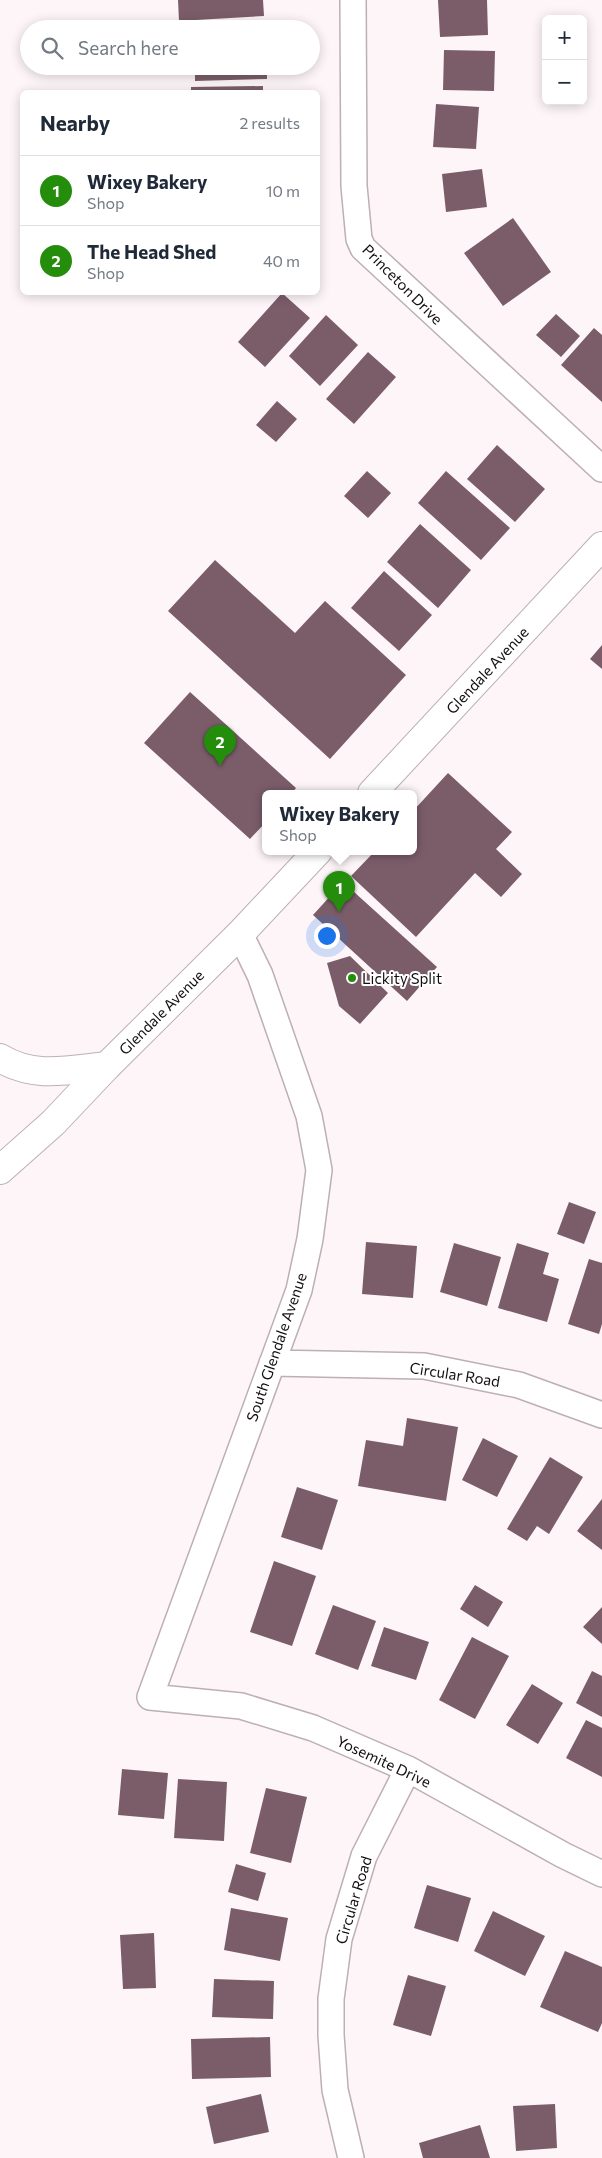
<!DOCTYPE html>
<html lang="en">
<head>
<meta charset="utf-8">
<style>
	body { margin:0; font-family:Commissioner,sans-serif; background:#f2f2f3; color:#1f2937 }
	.controls { position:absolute; right:15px; top:15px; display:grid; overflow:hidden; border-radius:8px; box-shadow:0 2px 12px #0003 }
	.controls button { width:45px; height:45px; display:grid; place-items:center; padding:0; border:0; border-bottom:1px solid #e0e1e3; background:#fff; color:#1f2937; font:25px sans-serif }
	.you { position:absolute; left:326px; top:935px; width:18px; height:18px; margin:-12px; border:4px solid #fff; border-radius:50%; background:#1a73e8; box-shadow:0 0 0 8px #1a73e833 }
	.badge { display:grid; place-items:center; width:32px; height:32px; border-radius:50%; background:#258d0c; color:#fff; font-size:16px; font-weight:700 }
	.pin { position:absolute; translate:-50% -41px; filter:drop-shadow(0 1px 2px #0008) }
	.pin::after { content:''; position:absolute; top:26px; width:18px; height:15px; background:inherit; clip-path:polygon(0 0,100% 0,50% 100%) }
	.popup { position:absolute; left:262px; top:790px; width:155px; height:65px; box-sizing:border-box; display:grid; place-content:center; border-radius:8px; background:#fff; filter:drop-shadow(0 1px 4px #0005); font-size:16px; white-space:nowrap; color:#747a83 }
	.popup b { font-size:19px; color:#1f2937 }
	.popup::after { content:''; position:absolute; left:50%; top:100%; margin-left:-10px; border:10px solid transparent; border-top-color:#fff }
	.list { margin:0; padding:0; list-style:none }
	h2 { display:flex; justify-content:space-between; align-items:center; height:65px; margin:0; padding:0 20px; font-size:21px }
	h2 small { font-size:16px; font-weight:400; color:#747a83 }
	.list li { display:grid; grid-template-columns:32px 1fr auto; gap:15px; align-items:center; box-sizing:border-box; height:70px; padding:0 20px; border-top:1px solid #e0e1e3 }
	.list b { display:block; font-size:19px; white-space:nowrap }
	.list p { margin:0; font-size:16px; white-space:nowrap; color:#747a83 }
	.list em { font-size:16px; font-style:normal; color:#747a83 }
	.icon { flex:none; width:28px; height:28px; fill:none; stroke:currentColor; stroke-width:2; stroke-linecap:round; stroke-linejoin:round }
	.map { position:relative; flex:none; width:602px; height:2158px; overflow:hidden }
	.search { position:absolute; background:#fff; box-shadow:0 2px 12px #0003; left:20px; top:20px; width:300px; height:55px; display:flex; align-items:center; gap:12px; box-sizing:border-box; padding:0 18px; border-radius:28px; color:#747a83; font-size:19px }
	.panel { position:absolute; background:#fff; box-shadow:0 2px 12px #0003; left:20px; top:90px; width:300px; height:205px; border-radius:8px }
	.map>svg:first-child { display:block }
</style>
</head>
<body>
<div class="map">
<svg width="602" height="2158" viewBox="0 0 602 2158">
	<rect width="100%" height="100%" fill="#fdf5f8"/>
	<path fill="#7b5d6a" d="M178,0h85l1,16 -85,5z
		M438,0h49l1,35 -48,2z
		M444,50l51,1 -1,40 -51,-1z
		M195,66h72v13l-72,2z
		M263,86v6h-72v-5z
		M436,104l43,3 -3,42 -43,-2z
		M482,169l5,38 -41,5 -4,-38z
		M513,218l38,54 -48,34 -39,-53z
		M282,293l28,25 -45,49 -27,-25z
		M556,314l24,22 -19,21 -25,-22z
		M326,315l32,30 -38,41 -31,-30z
		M594,328l8,7v67l-41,-37z
		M368,352l28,25 -42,47 -28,-25z
		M277,401l20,18 -21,23 -20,-17z
		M497,445l48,44 -30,33 -48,-43z
		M367,471l24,22 -23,25 -24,-22z
		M446,471l64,57 -29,32 -63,-57z
		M420,524l51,46 -33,38 -51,-46z
		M215,560l80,73 30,-32 81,74 -76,84 -162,-148z
		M384,571l48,44 -33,36 -48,-43z
		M602,645v24l-12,-10z
		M190,692l106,96 -4,5h-27v30l-15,16 -106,-96z
		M448,773l64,59 -16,17 26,25 -21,23 -26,-24 -59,64 -65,-61 24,-25h38v-40z
		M343,882l94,85 -30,34 -94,-86z
		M350,956l38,37 -28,31 -21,-18 -12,-43z
		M569,1202l27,10 -12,32 -27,-10z
		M366,1242l51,4 -4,52 -51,-4z
		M454,1243l47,14 -14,49 -47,-14z
		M517,1243l32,10 -6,21 16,5 -12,43 -49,-14z
		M589,1259l13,4v61l-3,10 -31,-10z
		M407,1418l51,9 -12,74 -88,-15 8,-46 37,6z
		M483,1438l35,18 -21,41 -35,-17z
		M550,1457l33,20 -34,57 -12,-8 -10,15 -20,-12z
		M297,1487l41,13 -16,50 -41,-13z
		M602,1499v51l-25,-19z
		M274,1561l42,15 -24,70 -42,-14z
		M475,1585l28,17 -15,25 -28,-18z
		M333,1605l43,16 -18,49 -43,-16z
		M602,1607v37l-19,-17z
		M384,1627l45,15 -13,38 -45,-14z
		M472,1637l37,19 -34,63 -36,-19z
		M592,1671l10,5v41l-26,-14z
		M532,1684l31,19 -25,41 -32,-19z
		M586,1720l16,8v49l-36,-19z
		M122,1769l46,4 -4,46 -46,-4z
		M178,1779l49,3 -3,59 -50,-3z
		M266,1788l41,9 -16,66 -41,-10z
		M236,1864l30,9 -8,28 -30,-9z
		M427,1885l44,13 -13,44 -44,-14z
		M231,1908l57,10 -8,43 -56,-11z
		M493,1911l52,25 -20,40 -51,-25z
		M154,1933l2,55 -33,1 -3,-54z
		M565,1951l37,16v56l-4,9 -58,-25z
		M408,1975l38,11 -15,50 -38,-11z
		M214,1979l60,2 -1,38 -61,-2z
		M270,2037l1,40 -79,2 -1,-40z
		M261,2094l8,38 -55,12 -8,-37z
		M555,2104l2,44 -41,3 -3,-45z
		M480,2125l10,33h-67l-4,-15z"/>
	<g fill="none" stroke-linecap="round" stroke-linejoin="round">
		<g stroke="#bdafb5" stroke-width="28">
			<path id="street" d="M353,0l1,186 5,53 4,9 239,221
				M240,934l20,41 49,141 10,54 -9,69 -11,51 -149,407 91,9 72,22 95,41 155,86 39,19
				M272,1363l152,3 95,19 83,30
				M351,2158l-16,-68 -4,-55v-36l8,-60 25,-83 44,-87"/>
		</g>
		<g stroke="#bdafb5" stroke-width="30">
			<path id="secondary" d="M372,793l230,-247
				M0,1170l53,-47 54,-57 133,-132 78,-83"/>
		</g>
		<g stroke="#bdafb5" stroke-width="30">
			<path id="highway" d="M0,1058c35,21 68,12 107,8"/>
		</g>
		<use href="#street" stroke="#fff" stroke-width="25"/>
		<use href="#secondary" stroke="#fff" stroke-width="28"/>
		<use href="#highway" stroke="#fff" stroke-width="28"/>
	</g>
	<circle fill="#258d0c" stroke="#fff" stroke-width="2" cx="352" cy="978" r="5"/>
	<g text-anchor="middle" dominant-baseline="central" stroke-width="4" stroke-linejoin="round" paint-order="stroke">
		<g font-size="15" fill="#130f11" stroke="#fff">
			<text transform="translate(403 284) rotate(45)">Princeton Drive</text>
			<text transform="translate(487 670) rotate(-47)">Glendale Avenue</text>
			<text transform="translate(161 1012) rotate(-45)">Glendale Avenue</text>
			<text transform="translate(276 1347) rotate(-71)">South Glendale Avenue</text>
			<text transform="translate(455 1374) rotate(9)">Circular Road</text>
			<text transform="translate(384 1761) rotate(25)">Yosemite Drive</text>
			<text transform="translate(353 1900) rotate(-73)">Circular Road</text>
		</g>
		<g font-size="15" fill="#130f11" stroke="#fff" text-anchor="start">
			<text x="362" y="978">Lickity Split</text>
		</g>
	</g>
</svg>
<div class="controls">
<button>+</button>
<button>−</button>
</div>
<div class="you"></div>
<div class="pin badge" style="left:339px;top:912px">1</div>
<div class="popup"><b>Wixey Bakery</b>Shop</div>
<div class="pin badge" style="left:220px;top:766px">2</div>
<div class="search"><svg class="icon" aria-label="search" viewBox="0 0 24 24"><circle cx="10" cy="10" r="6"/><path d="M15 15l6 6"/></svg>Search here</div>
<section class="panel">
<h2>Nearby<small>2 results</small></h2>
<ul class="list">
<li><span class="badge">1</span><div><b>Wixey Bakery</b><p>Shop</p></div><em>10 m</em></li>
<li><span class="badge">2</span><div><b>The Head Shed</b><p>Shop</p></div><em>40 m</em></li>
</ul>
</section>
</div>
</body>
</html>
